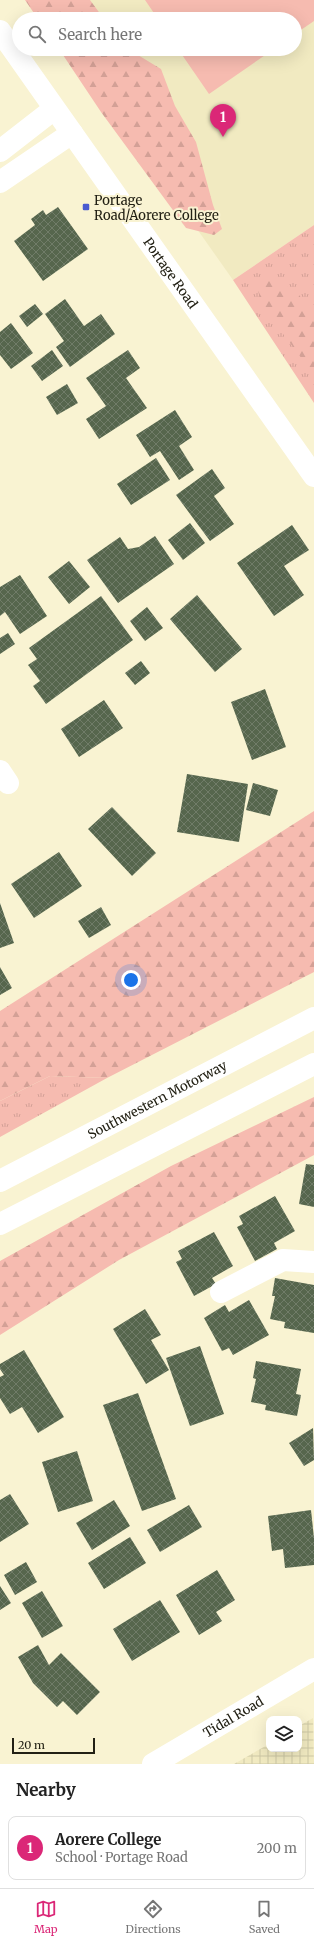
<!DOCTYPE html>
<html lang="en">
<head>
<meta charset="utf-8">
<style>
	body { margin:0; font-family:Merriweather,serif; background:#f6f6f6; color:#222 }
	.controls { position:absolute; right:12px; bottom:12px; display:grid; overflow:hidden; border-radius:8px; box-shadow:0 4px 16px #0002 }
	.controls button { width:36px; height:36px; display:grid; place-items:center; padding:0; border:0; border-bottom:1px solid #e0e0e0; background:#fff; color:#222; font:20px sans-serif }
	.scale { position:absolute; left:12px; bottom:10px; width:83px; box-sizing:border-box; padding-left:4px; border:2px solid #222014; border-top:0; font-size:11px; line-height:14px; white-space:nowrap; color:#222014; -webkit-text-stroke:3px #f9f3d2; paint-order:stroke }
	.you { position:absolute; left:131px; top:980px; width:14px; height:14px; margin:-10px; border:3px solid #fff; border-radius:50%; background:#1a73e8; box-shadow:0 0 0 6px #1a73e833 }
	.badge { display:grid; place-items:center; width:26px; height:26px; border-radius:50%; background:#db2777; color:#fff; font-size:13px; font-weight:700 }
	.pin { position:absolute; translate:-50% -33px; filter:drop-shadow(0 1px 2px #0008) }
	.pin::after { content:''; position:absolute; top:21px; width:14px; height:12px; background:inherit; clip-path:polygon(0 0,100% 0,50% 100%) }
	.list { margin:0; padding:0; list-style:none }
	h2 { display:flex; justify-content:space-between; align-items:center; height:52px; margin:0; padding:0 16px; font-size:17px }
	h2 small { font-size:13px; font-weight:400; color:#767676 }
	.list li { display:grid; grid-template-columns:26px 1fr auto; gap:12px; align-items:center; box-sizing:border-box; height:64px; margin:0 8px 8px; padding:0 8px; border:1px solid #e0e0e0; border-radius:8px }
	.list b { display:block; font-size:15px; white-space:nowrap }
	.list p { margin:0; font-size:13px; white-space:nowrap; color:#767676 }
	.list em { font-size:13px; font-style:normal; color:#767676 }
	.icon { flex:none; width:22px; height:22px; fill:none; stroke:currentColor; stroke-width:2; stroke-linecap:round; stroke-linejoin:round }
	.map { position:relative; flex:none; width:314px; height:1764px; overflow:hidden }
	.search { position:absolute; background:#fff; box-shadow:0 4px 16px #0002; left:12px; right:12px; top:12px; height:44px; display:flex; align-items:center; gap:10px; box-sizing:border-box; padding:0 14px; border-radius:22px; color:#767676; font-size:15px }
	.sheet { height:124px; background:#fff }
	nav { display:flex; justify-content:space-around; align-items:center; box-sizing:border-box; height:56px; border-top:1px solid #e0e0e0; background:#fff; font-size:11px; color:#767676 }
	nav a { display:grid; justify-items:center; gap:2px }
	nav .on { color:#db2777 }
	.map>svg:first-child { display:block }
</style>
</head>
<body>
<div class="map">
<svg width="314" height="1764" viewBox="0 0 314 1764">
	<defs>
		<pattern id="industrial-grid" width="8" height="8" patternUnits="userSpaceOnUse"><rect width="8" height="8" fill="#f1eac1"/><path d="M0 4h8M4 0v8" fill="none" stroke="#cec8a5"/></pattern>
		<pattern id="grass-tufts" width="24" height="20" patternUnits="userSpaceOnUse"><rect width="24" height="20" fill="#f6bbb0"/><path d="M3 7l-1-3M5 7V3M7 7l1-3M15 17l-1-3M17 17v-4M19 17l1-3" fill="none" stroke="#d3a096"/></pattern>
		<pattern id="forest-firs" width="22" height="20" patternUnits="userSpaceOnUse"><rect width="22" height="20" fill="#f6bbb0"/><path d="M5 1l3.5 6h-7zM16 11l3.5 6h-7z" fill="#d3a096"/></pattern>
		<pattern id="building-cross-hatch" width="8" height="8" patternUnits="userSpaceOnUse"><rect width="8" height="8" fill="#56664d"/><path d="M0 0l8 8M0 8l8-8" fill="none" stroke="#707c68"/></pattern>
	</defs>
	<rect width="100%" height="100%" fill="#f9f3d2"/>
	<path fill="#f1eac1" d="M36,0h278v225l-81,55 -163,-231h225v-30h-246z"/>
	<path fill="url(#industrial-grid)" d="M313,1718l1,46h-80l35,-20v5h30v-23z"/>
	<path fill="url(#grass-tufts)" d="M314,225v178l-81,-123z
		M50,1076l57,2 -107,59v-36z"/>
	<path fill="url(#forest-firs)" d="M25,0h65l14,19h-66z
		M59,49h69l33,20 14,37 21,36 17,63 9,24 -8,6 -28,-7 -85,-116z
		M274,279l24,14 16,26v56l-51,-68 -5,-16 5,-9z
		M314,811v161l-207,106 -57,-2 -50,25v-90z
		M314,1097v58l-195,105 -119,75v-74l171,-95z"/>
	<path fill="#f6bbb0" d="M145,0h169v21l-19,13v-15h-137z
		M178,49h96l-65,45z"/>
	<path fill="url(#building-cross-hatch)" d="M58,207l30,42 -45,32 -29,-40 21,-16 -4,-6 12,-9 3,5z
		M65,299l19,27 17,-12 14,20 -45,33 -14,-20 8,-6 -19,-27z
		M35,304l8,10 -16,13 -8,-11z
		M11,323l22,30 -22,16 -11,-14v-23z
		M52,350l11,16 -21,15 -11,-15z
		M128,350l12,18 -14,10 21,30 -48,31 -13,-20 20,-13 -20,-28z
		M67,384l11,19 -21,12 -11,-18z
		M175,410l17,27 -13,9 15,24 -15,10 -19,-29 -10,6 -14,-22z
		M156,458l14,22 -39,25 -14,-21z
		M212,469l13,19 -11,8 20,28 -24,17 -34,-46z
		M190,523l15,20 -22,17 -15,-20z
		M292,525l17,25 -25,16 20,29 -30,21 -37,-53z
		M155,536l19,28 -56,39 -31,-43 33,-23 8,12 11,-2z
		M69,561l21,26 -21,17 -21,-27z
		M20,575l27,41 -27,18 -15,-22 -5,4v-29z
		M197,595l45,54 -27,23 -45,-53z
		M101,596l32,44 -87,64 -13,-18 7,-5 -12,-16 9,-6 -8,-11z
		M147,607l16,21 -18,13 -15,-20z
		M8,633l7,11 -15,10v-16z
		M141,661l9,12 -15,12 -10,-12z
		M265,689l21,58 -34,13 -21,-58z
		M104,700l19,28 -44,29 -18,-28z
		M187,774l61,10 -9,58 -62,-10z
		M253,783l25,7 -8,26 -24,-6z
		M112,807l44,46 -24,23 -44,-47z
		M59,852l23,34 -48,32 -23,-34z
		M0,903l14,40 -14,5z
		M101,907l10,18 -22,13 -11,-17z
		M0,967l12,21 -12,7z
		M306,1164l8,1v42l-15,-3z
		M275,1196l20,35 -21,12 3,6 -22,12 -18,-34 6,-3 -4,-8z
		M214,1232l19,34 -21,12 4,6 -22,12 -18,-34 6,-3 -4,-8z
		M275,1278l39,7v48l-30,-5 1,-6 -15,-3 5,-23h-3z
		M249,1300l20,35 -36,20 -4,-7 -7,3 -18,-33 21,-13 4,7z
		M145,1309l16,26 -10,5 18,30 -23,14 -33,-55z
		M200,1346l24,68 -34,12 -24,-68z
		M24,1350l40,67 -26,16 -16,-26 -12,7 -10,-16v-21l4,-2 -4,-6v-5z
		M256,1361l45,8 -5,25 5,1 -4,21 -32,-6 1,-5 -15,-3 5,-23 -3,-1z
		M138,1393l38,106 -34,12 -39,-106z
		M313,1428l1,32 -10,6 -15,-23z
		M77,1451l16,50 -35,11 -16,-50z
		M10,1494l19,30 -29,18v-42z
		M114,1500l16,26 -38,24 -16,-27z
		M189,1505l13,22 -42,25 -13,-22z
		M311,1510l3,28v27l-29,3 -2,-19 -11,2 -4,-35z
		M130,1537l16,26 -42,26 -16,-26z
		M26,1562l11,20 -22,13 -11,-20z
		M217,1570l18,30 -19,12 6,9 -23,14 -23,-40z
		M0,1586l11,17 -11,7z
		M42,1591l21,35 -21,12 -20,-35z
		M160,1600l20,32 -48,29 -19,-32z
		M38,1645l11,20 12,-12 39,39 -23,23 -14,-14 -6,6 -24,-24 -15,-26z"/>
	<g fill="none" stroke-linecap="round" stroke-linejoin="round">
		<path stroke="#fff" stroke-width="22" d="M0,771l8,12
			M221,1292l62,-32 31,2"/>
		<g stroke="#fff" stroke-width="22">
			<path id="s1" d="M0,31l314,445"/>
			<path d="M0,151l54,-42"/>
			<path d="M0,182l72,-49"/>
			<path id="s2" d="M153,1764l161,-95"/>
		</g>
		<g stroke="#fff" stroke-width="22">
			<path id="s3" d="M0,1181l314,-163"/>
			<path d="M0,1224l314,-160"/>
		</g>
	</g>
	<rect fill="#4a5bd0" stroke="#f9f3d2" stroke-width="1.5" x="82" y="203" width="8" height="8" rx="2"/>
	<g text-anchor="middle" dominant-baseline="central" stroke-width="4" stroke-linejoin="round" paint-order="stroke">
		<g font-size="13" fill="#222014" stroke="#f9f3d2" text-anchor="start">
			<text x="94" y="200">Portage<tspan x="94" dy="15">Road/Aorere College</tspan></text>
		</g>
		<g font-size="13" fill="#222014" stroke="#f9f3d2">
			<text stroke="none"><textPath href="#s1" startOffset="296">Portage Road</textPath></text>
			<text stroke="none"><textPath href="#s3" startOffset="177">Southwestern Motorway</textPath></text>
			<text stroke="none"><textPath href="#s2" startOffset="93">Tidal Road</textPath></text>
		</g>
	</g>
</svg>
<div class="controls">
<button><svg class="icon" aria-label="layers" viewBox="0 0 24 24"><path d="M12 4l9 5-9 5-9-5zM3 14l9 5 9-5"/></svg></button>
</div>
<div class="scale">20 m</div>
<div class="you"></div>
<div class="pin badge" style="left:223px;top:137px">1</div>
<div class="search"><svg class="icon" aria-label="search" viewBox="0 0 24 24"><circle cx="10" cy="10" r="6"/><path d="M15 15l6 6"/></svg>Search here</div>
</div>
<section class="sheet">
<h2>Nearby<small></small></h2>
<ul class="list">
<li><span class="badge">1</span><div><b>Aorere College</b><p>School · Portage Road</p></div><em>200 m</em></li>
</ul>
</section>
<nav>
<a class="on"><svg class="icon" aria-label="map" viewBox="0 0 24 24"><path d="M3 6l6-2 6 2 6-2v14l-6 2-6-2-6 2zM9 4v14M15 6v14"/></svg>Map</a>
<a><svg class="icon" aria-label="directions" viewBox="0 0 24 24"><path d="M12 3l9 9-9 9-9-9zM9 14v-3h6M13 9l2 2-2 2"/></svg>Directions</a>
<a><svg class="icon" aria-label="saved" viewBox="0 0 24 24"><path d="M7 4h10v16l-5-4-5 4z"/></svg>Saved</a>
</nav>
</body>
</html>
